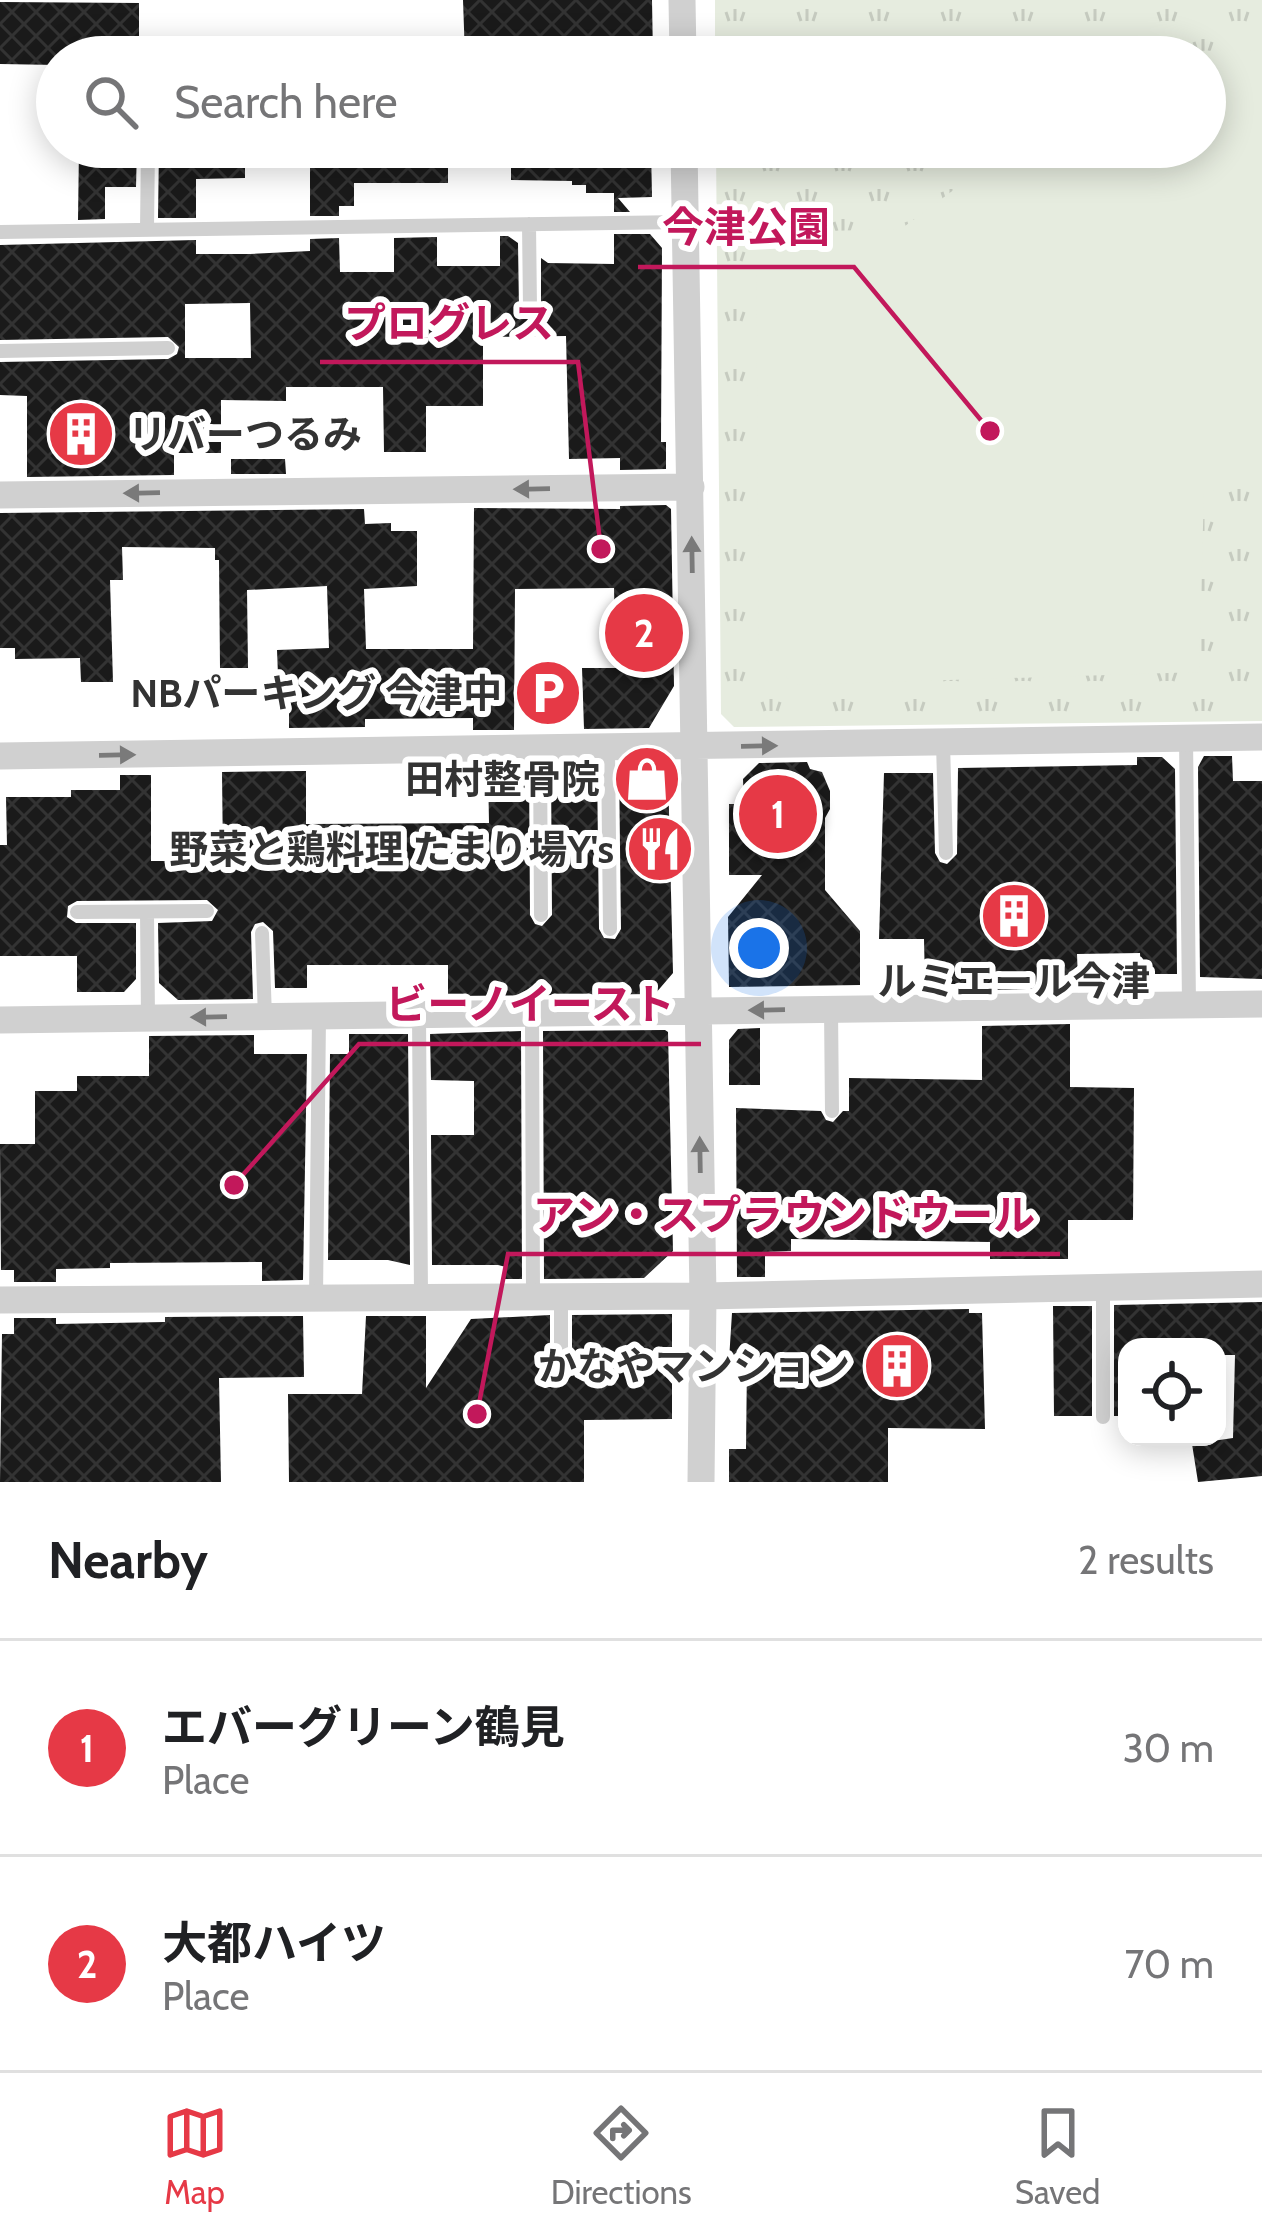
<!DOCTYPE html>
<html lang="en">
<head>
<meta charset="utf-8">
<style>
	body { margin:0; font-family:Cabin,"Noto Sans JP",sans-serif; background:#f6f6f6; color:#202124 }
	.controls { position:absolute; right:36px; bottom:36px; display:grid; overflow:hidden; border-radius:24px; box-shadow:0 6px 30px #0003 }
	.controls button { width:108px; height:108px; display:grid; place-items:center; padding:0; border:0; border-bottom:3px solid #e0e0e0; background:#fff; color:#202124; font:60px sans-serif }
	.you { position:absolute; left:759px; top:948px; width:42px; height:42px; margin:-30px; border:9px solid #fff; border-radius:50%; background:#1a73e8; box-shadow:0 0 0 18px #1a73e833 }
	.badge { display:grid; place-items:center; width:78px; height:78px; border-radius:50%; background:#e63946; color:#fff; font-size:39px; font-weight:700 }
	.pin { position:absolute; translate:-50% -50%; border:6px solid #fff; box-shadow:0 3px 12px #0006 }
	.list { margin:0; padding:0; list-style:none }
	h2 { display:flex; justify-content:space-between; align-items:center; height:156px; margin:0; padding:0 48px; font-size:51px }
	h2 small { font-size:39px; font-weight:400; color:#757577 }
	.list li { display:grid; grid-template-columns:78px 1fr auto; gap:36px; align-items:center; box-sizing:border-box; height:216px; padding:0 48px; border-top:3px solid #e0e0e0 }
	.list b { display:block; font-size:45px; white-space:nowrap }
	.list p { margin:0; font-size:39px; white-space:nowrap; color:#757577 }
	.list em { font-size:39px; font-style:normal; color:#757577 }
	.icon { flex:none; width:66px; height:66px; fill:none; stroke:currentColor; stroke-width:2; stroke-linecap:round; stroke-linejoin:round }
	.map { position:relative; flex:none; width:1262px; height:1482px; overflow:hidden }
	.search { position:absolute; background:#fff; box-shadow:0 6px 30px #0003; left:36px; right:36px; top:36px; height:132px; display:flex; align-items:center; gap:30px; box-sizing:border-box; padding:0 42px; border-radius:66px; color:#757577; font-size:45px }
	.sheet { height:588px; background:#fff }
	nav { display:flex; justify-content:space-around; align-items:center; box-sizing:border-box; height:168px; border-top:3px solid #e0e0e0; background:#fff; font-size:33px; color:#757577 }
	nav a { display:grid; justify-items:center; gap:6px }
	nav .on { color:#e63946 }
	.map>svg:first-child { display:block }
</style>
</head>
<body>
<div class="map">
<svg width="1262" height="1482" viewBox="0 0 1262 1482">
	<defs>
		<pattern id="grass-tufts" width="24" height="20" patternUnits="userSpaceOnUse" patternTransform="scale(3)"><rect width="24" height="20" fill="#e6ecdf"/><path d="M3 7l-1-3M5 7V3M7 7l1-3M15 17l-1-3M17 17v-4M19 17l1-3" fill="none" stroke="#c6cbc0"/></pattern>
		<pattern id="building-cross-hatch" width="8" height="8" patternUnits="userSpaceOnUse" patternTransform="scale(3)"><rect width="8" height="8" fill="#1a1a1a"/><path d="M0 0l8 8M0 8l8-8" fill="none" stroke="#333"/></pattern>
	</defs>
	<rect width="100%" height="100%" fill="#fff"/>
	<path fill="url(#grass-tufts)" d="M715,0h547v721l-528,6 -13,-13 -5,-567h489v-90h-490z"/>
	<path fill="#e6ecdf" d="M1262,50v437l-58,4 -5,181 -403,13 -37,-31 -3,-421 145,-4 62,-46v-36h242v-90l-243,-3z"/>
	<path fill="url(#building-cross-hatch)" fill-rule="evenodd" d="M463,0h189l1,57h-188z
		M0,2l139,1v54h-82v8l-57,-1z
		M79,147h58l-1,40h-31v32l-27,1z
		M159,147h86v31l-49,1v39h-38z
		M310,147h138v36h-94v23h-15v10h-29z
		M511,147l140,1 1,49 -34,1 12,14h-16v-19h-28v-8h-14v-4l-61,-1z
		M614,234h36l12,14 -1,194h5v27l-46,1v-12l-51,1 -3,-123 -83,1v69h-57v46h-42l-1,-65h-97v14l-65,-1v53h-47v22l-147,2v-81l-27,-1v-33l168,-3 9,-5 2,-7 -11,-10 -168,3v-95l196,-5v14h54l60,-3v-12l29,-1 1,34h54v-34l43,-1v29h63v-30h8l10,7 1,66 5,8 7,2 10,-10v-51l7,5 66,1zM250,303l1,55h-66v-54z
		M231,459h54l1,15h-55z
		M666,505l5,4 3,177 -25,42 -65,1 -2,-61h34l-2,-80 -99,1 -1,141h-41v-12l-108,1v8l-76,1v-53h-11l-1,-25 52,-2 -2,-62 -80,4 1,78h-28l-1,-108h-4v-12l-93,-1 1,33h-13l3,102h-32l-1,-24 -65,1v-11h-15v-135l364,-4 1,15 26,-1v8h26v55l-53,3 2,60h107l1,-141 146,1v-3z
		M1204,756h28l1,25h29v198l-62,-2 -2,-210z
		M1137,757h25l13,12 2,205h-36l-1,-21 -63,1 1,27h-8v7l-88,2v-6h-57l-1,-45h-45l5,-166h49l2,80 5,9 7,2 10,-10 1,-86 179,-3z
		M807,762l3,7 12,3 8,19v18l-5,9v72l35,41v54l-131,2 -1,-70 34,-42h-33v-71h15l-1,-25 16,-16z
		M662,764l6,8 5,201 -18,21 -207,2v-31h-141v23h-32l-2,-57 -10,-9 -8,2 -4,8 2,67 -75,1 -19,-17 -1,-60 54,-2 6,-11 -11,-10 -130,1 -9,5 -1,11 9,6h60v56l-12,13h-47v-36h-77v-111h7l-1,-48h65v-7h49v-15h31v86h72l-1,-89 84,-1v53l183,-1 -1,-56h41l1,148 5,9 7,2 10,-11 -1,-148 46,-2 2,164 5,9 11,1 6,-10 -2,-164z
		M1070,1024v63l64,1 -1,132h-65v39h-78v-17l-199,-3v12l-26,1v25h-28l-1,-169 85,3 5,9 7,2 10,-11h6v-33l133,2v-54z
		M760,1028v57h-31v-45l9,-11z
		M665,1030l3,2 5,219 -29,27 -100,1 -1,-248z
		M521,1031l1,248h-17l1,-12 -8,-2h-66l-1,-130h43v-54l-43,-1 -1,-46z
		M349,1034h59l2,231 -22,-5h-60l2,-206h19z
		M254,1035v19h53l-4,226 -41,1v-19l-152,1v5l-54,1v13h-42v-12h-13l-1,-126h35v-53h42v-15h72v-40z
		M1262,1302v174l-64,6 -6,-38 41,-6 2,-83h-18v-8h-90v69h-13v-111z
		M1053,1306h39v110h-38z
		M969,1309v4h13l3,116 -97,-1v54h-159v-33h17l1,-88 -18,-1 3,-47z
		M672,1314v105l-88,1v62h-295l-1,-88h74l4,-78h60v72l45,-69 79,-4v60l4,8 8,2 10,-10v-60z
		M303,1316l1,61 -85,1 2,104h-221l2,-148h12v-16h42v6l109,-2v-5z"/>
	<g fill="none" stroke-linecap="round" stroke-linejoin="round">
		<path stroke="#d0d0d0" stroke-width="14" d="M529,224l1,84
			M147,229l1,-82
			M0,232l685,-10
			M0,351l168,-3
			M1186,737l3,267
			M943,743l3,110
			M608,749l2,180
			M540,750l1,165
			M77,912l130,-1
			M147,912l1,106
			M262,933l3,84
			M831,1009l1,102
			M532,1013l1,284
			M419,1014l2,283
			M1103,1287v130
			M561,1297v77
			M316,1298l3,-282"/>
		<path stroke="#d0d0d0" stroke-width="27" d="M682,0l1,57
			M684,147l19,1149 -2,186
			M0,495l691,-8
			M0,756l1262,-19
			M0,1020l1262,-16
			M0,1300l703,-4 559,-12"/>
	</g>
	<defs><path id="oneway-solid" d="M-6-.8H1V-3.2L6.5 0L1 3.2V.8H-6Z" transform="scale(3)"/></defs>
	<g fill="#7a7a7a">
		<use href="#oneway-solid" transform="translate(532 489) rotate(179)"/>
		<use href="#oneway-solid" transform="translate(142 493) rotate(179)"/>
		<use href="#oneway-solid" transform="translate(692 555) rotate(-91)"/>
		<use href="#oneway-solid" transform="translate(759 746) rotate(-1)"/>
		<use href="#oneway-solid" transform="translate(117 755) rotate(-1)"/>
		<use href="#oneway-solid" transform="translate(767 1010) rotate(179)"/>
		<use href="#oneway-solid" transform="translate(209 1017) rotate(179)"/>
		<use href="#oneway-solid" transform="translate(700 1155) rotate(-91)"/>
	</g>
	<defs>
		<g id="building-disc" transform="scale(3.45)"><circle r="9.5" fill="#e63946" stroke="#fff"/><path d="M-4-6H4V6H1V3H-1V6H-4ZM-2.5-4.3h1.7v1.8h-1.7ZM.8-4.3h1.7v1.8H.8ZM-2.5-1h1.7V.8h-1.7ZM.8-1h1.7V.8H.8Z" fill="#fff"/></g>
		<g id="parking-disc" transform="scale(3.45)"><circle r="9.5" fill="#e63946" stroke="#fff"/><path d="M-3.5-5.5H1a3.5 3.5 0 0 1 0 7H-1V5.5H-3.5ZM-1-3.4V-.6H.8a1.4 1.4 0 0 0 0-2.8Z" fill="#fff"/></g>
		<g id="shop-disc" transform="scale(3.45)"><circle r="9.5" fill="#e63946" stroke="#fff"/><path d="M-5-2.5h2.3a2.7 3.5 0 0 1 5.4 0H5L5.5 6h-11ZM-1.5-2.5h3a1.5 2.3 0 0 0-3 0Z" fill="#fff"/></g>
		<g id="restaurant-disc" transform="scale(3.45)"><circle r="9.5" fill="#e63946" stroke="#fff"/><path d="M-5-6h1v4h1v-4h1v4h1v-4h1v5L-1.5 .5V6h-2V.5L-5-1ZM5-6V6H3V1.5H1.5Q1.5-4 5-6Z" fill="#fff"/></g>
	</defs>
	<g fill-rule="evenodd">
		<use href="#building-disc" x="81" y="434"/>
		<use href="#parking-disc" x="548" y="693"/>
		<use href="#shop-disc" x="647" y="779"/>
		<use href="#restaurant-disc" x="660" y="849"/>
		<use href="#building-disc" x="1014" y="916"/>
		<use href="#building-disc" x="897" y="1366"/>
	</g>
	<g text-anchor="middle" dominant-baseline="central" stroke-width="12" stroke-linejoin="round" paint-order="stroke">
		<g font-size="39" font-weight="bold" fill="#333" stroke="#fff" text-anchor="end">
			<text x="128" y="434" text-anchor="start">リバーつるみ</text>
			<text x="502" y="693">NBパーキング 今津中</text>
			<text x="600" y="779">田村整骨院</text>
			<text x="614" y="849">野菜と鶏料理 たまり場Y's</text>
			<text x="1014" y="981" text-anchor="middle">ルミエール今津</text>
			<text x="850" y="1366">かなやマンション</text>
		</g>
	</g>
	<path fill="none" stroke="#c2185b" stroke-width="4.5" d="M990 431L854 267H638M601 549L578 362H320M234 1185L359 1044H701M477 1414L508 1254H1060"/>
	<g fill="#c2185b" stroke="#fff" stroke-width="4.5">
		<circle cx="990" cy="431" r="12"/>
		<circle cx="601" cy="549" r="12"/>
		<circle cx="234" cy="1185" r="12"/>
		<circle cx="477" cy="1414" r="12"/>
	</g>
	<g font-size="42" text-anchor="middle" font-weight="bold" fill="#c2185b" stroke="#fff" stroke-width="12" stroke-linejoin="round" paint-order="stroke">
		<text x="746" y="242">今津公園</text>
		<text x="449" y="338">プログレス</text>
		<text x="530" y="1019">ビーノイースト</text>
		<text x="784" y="1230">アン・スプラウンドウール</text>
	</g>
</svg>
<div class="controls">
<button><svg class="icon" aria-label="locate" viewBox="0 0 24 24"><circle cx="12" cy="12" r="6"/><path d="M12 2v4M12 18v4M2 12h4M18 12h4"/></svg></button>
</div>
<div class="you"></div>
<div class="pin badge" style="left:778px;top:814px">1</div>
<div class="pin badge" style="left:644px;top:633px">2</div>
<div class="search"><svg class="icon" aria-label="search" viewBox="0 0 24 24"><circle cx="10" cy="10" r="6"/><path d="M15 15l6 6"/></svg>Search here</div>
</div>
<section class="sheet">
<h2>Nearby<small>2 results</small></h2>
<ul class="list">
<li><span class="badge">1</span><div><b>エバーグリーン鶴見</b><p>Place</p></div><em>30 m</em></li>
<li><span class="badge">2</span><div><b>大都ハイツ</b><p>Place</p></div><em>70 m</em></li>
</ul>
</section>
<nav>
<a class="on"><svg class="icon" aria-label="map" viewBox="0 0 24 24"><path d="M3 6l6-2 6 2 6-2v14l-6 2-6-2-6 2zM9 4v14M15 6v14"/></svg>Map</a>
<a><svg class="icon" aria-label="directions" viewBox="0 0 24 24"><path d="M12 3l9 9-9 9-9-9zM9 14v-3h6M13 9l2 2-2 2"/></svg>Directions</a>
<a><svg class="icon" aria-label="saved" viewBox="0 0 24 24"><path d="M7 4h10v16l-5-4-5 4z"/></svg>Saved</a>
</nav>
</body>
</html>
